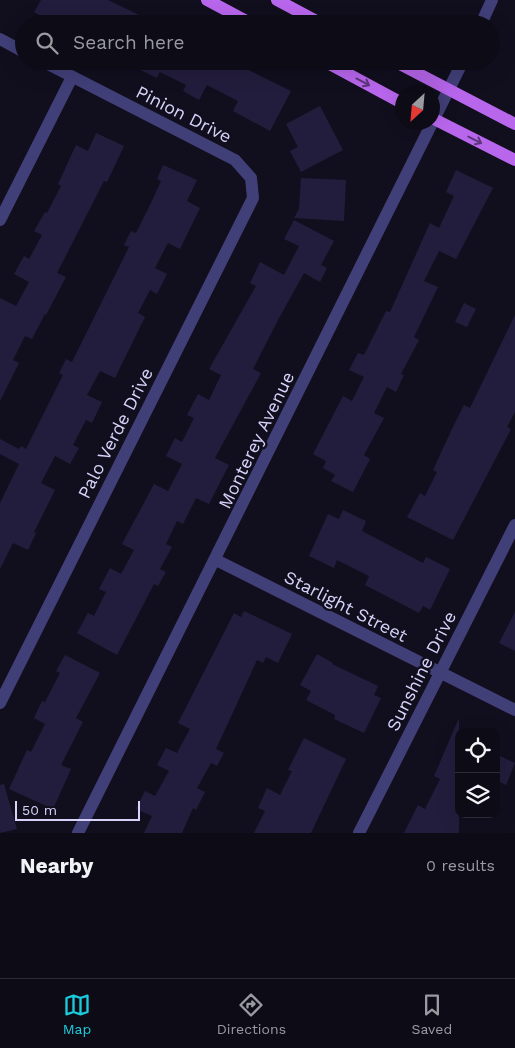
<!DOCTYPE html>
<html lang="en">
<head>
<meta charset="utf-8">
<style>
	body { margin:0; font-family:"Work Sans",sans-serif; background:#16141f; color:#f1f3f6 }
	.controls { position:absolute; right:15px; bottom:15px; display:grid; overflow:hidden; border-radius:10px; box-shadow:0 5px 20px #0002 }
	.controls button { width:45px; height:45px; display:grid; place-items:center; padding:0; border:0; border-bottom:1px solid #2d2b35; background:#0d0b16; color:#f1f3f6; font:25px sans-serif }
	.compass { position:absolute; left:395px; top:85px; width:45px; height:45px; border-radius:50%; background:#0d0b16; box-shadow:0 5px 20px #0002; rotate:206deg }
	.scale { position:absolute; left:15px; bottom:12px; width:125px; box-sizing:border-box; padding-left:5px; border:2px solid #d6d2fa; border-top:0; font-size:14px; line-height:18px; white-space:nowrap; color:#d6d2fa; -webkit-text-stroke:4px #110f1e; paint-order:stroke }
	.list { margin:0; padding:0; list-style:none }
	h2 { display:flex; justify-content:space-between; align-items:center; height:65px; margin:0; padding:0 20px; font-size:21px }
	h2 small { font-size:16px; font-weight:400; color:#9a9ba1 }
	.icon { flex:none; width:28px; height:28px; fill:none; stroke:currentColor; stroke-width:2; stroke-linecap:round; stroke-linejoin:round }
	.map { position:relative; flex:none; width:515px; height:833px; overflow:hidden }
	.search { position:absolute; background:#0d0b16; box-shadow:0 5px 20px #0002; left:15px; right:15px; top:15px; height:55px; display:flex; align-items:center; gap:12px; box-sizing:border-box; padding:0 18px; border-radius:28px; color:#9a9ba1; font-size:19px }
	.sheet { height:145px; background:#0d0b16 }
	nav { display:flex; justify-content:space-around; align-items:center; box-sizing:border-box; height:70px; border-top:1px solid #2d2b35; background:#0d0b16; font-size:14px; color:#9a9ba1 }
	nav a { display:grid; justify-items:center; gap:2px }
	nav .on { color:#1bcddc }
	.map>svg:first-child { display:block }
</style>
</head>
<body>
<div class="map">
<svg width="515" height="833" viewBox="0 0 515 833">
	<rect width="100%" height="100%" fill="#110f1e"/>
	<path fill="#231d3d" d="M41,0h67l50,24h-102l-22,-12z
		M122,61h108l61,30 -21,40 -37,-20 5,-10 -31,-16 -8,15 -16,-9 3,-6 -26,-13 -3,6z
		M320,106l23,44 -42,22 -11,-21 8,-4 -12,-23z
		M96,133l28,13 -17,36 -3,-1 -47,92 9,4 -20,38 -1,-1 -13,25 -7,-3 -12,24 6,3 -19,38v-103l16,8 13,-24 -15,-8 10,-18 5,3 13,-24 -8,-4 11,-19 2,1 14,-27 -3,-2 18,-39 12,6z
		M163,165l34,15 -10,21 13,7 -20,41 -12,-6 -13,25 12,6 -10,20 -7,-4 -12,23 7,4 -30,61 -15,-7 -13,24 15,7 -10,21 -6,-3 -13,25 6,3 -9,16 -15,-8 -14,27 14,7 -21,42 2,1 -8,17 -15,-7 -13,26v-66l19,-39 -19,-10v-15l19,10 2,-3 5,3 37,-74 -4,-2 7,-14 6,3 57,-115 -5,-2 7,-14 5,2 14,-28 11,-24 -4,-2z
		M456,170l37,18 -37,71 -17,-8 -15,30 14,6 -24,50 5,3 -18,34 3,1 -8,17 -9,-5 -13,26 10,5 -20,37 6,4 -17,33 -22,-11 4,-6 -12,-7 3,-7 -13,-7 30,-58 9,5 12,-24 -15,-7 9,-17 6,2 22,-44 4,1 40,-89 9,5 15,-32 -8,-4z
		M301,178l45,2 -2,41 -50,-3 5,-9z
		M294,220l40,21 -13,24 6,3 -7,14 -16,-9 -26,47 -25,49 8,4 -46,85 14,7 -20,39 -13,-6 -13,26 -6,-3 -11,23 6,3 -12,22 6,3 -8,14 -4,-2 -37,71 -40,-22 11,-20 6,3 12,-24 -7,-3 11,-21 11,6 13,-24 -12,-6 32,-60 14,7 14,-27 -16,-8 9,-18 7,4 12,-24 -7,-3 11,-21 11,6 12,-25 -12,-6 47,-83 -6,-3 10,-21 24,13 15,-29 -15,-7z
		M464,303l12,6 -9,18 -12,-5z
		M515,315v97l-8,15 4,2 -58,111 -46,-23 13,-24 5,3 12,-24 -4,-2 19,-41 12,-24 6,3z
		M343,510l23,11 -4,10 61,32 3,-6 24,12 -20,41 -7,-4 -4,7 -54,-28 4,-9 -32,-16 -3,8 -25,-12 19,-42 11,5z
		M244,611l48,23 -14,29 -12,-6 -3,6 -6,-3 -41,89 8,4 -7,13 -6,-3 -14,25 8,4 -9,18 -3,-2 -11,25h-38l8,-17 -16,-7 9,-18 10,5 14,-25 -12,-6 9,-17 11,5 13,-24 -12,-6 56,-110 7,4z
		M515,612v39l-16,-8z
		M317,654l16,9 -1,1 46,22 -4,9 7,3 -17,35 -30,-14 1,-4 -29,-15 5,-9 -11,-6z
		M65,655l35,18 -24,45 7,4 -22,43 10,4 -18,40 -44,-20 18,-39 4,2 14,-28 -11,-6 8,-17 3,1 15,-29 -4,-2z
		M459,718v115h-55l14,-28 7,4 15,-30 -6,-3z
		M304,738l42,21 -35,74h-57l11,-22 -7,-3 9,-20 13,7 12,-24 -4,-1z
		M496,754l19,9 -9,22 -10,-5z
		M4,784l13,45 -17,4v-48z"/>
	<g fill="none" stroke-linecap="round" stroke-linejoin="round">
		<path stroke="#413f78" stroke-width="12" d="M481,24l11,-24
			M0,39l24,13
			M0,220l72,-143
			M216,560l299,150
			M0,703l253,-505 -2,-20 -16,-18 -193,-99
			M78,833l385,-772
			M359,833l156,-308"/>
		<path stroke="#b866ec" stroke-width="12" d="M207,0l45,24
			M277,0l45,24
			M324,61l78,42
			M394,61l121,63
			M432,118l83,42"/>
	</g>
	<defs><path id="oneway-shaft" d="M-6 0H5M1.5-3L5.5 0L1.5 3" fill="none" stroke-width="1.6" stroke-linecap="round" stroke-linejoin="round" transform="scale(1.25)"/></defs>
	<g stroke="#5c367b">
		<use href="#oneway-shaft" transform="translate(363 82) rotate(28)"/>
		<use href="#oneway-shaft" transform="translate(475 140) rotate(27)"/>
	</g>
	<g text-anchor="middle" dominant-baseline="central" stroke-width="5" stroke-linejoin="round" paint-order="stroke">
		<g font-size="18" fill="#d6d2fa" stroke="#110f1e">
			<text transform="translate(184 114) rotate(27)">Pinion Drive</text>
			<text transform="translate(115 433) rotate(-63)">Palo Verde Drive</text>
			<text transform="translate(256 440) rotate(-64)">Monterey Avenue</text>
			<text transform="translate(346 606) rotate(27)">Starlight Street</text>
			<text transform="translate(421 671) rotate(-63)">Sunshine Drive</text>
		</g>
	</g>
</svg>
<div class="controls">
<button><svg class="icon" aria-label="locate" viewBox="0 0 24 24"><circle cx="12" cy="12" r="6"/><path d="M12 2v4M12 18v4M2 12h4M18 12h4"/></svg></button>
<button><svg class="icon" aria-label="layers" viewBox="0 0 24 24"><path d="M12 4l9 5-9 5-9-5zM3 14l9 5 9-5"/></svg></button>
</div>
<svg class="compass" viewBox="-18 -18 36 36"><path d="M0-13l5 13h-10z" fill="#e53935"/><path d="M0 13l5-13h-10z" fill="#9a9ba1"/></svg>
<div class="scale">50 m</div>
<div class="search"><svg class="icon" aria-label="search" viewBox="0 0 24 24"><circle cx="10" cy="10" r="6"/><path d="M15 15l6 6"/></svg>Search here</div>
</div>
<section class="sheet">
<h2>Nearby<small>0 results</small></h2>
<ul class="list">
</ul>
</section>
<nav>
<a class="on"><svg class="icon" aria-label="map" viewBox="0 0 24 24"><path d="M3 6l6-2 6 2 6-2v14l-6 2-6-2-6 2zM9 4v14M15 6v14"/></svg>Map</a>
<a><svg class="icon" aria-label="directions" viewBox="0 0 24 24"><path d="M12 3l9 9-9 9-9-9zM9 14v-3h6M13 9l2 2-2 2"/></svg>Directions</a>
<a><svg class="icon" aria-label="saved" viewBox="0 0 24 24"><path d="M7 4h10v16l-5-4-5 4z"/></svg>Saved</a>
</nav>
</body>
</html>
